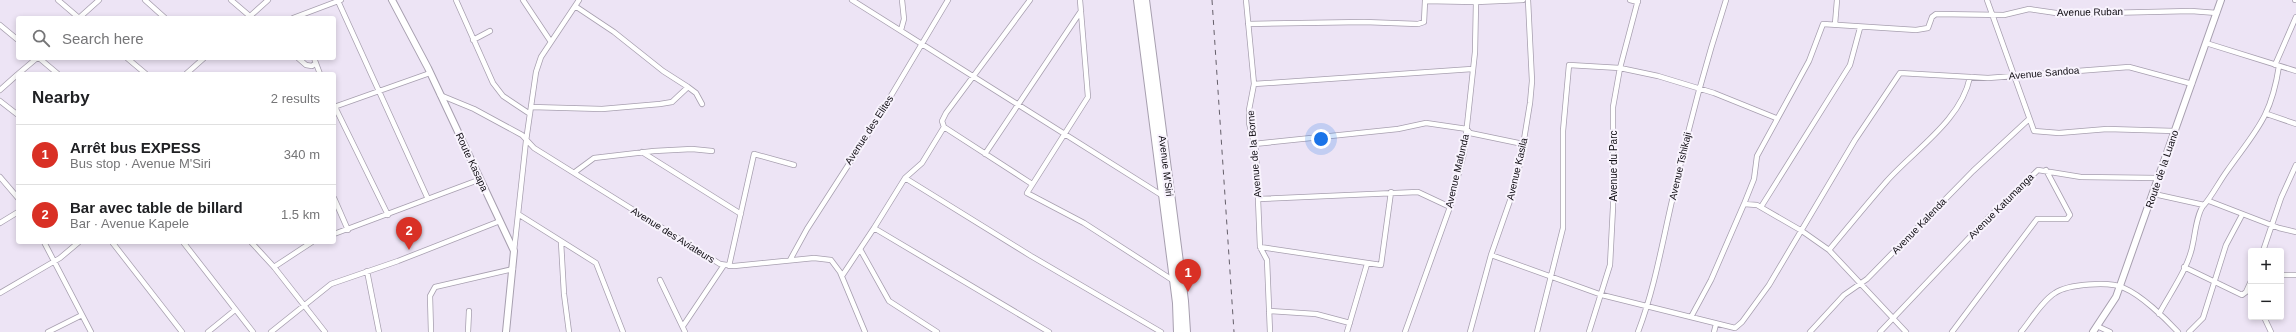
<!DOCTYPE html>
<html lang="en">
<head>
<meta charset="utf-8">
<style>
	body { margin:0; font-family:Helvetica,sans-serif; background:#f2f2f2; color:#202124 }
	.controls { position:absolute; right:12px; bottom:12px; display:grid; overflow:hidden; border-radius:4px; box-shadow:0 2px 6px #0003 }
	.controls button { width:36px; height:36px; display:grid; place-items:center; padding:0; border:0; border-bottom:1px solid #e0e0e0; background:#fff; color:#202124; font:20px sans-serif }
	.you { position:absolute; left:1321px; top:139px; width:14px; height:14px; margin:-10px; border:3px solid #fff; border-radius:50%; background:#1a73e8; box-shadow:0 0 0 6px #1a73e833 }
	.badge { display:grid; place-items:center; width:26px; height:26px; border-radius:50%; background:#d93025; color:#fff; font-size:13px; font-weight:700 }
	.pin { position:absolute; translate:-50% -33px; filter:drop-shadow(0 1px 2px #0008) }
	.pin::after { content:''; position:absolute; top:21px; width:14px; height:12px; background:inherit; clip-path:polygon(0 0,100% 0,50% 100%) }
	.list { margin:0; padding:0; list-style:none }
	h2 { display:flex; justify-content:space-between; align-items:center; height:52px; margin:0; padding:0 16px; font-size:17px }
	h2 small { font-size:13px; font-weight:400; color:#757577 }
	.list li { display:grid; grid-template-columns:26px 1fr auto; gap:12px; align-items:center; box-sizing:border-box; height:60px; padding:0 16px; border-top:1px solid #e0e0e0 }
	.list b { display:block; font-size:15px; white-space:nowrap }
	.list p { margin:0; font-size:13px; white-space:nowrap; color:#757577 }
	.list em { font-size:13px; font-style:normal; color:#757577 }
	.icon { flex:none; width:22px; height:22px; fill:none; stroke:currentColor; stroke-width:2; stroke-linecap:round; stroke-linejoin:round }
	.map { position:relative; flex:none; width:2296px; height:332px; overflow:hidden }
	.search { position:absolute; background:#fff; box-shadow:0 2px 6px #0003; left:16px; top:16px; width:320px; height:44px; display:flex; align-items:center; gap:10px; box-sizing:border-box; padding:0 14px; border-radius:4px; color:#757577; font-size:15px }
	.panel { position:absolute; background:#fff; box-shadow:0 2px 6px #0003; left:16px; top:72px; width:320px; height:172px; border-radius:4px }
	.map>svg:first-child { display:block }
</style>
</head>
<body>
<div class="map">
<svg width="2296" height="332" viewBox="0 0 2296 332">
	<rect width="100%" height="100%" fill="#ede4f5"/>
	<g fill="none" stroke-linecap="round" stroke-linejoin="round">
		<g stroke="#a79faf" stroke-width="6">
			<path id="street" d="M58,0l21,18
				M145,0l20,18
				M231,0l21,18
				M456,0l37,83 10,13 27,18
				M523,0l28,42
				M852,0l311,196
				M1080,0l8,97 -61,96 57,30 90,58
				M1246,0l8,84 -5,26v13l7,28 4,96 7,13 3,72
				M1630,0l8,2
				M1987,0l47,131 25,2 48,-4 68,2
				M2295,0h1
				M338,1l90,198
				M575,6l39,26 49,39 25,16 8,6 6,11
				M79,18l20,-18
				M248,18l20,-18
				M293,18l48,-18
				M1248,24l116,-2 54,2 6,-2 1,-21 51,1 47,-2
				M1835,24l2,-24
				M0,25l18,15
				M901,30l3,-11 -2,-19
				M473,40l17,-9
				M2206,43l90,28
				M39,58l19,16
				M127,58l19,16
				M298,58l8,7 6,1 4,-3
				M314,58l6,16
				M2275,65l21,-48
				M18,74l19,-16
				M186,74l18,-16
				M1254,84l218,-15
				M0,90l18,-16
				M440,95l34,14 48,26 12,13 186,116 14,2 80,-8 17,2 9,12 25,60
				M0,101l18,14
				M334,105l54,110
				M334,107l96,-34
				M531,107l71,2 58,-5 12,-2 16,-15
				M2267,114l29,10
				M944,127l88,57
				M1254,144l144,-15 28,-6 41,6 3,4 53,11
				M642,152l99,62
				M985,154l96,-143
				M575,172l19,-14 60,-7 38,-2 20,2
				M0,177l18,21
				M905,178l126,78 130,76
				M2154,194l50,11
				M334,198l14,32
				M1258,199l160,-7 32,15
				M2209,201l70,27 17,4
				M1744,204l13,1 45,26 27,19 77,82
				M1761,207l89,-142 10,-37
				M518,214l78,49 27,69
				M0,223l18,-11
				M874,228l175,104
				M334,234l147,-55
				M44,242l47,90
				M112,242l70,90
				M183,242l70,90
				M251,242l23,25 51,65
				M561,242l3,52 5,38
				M1260,247l121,18 10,-73
				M860,249l29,52 48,31
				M1829,250c19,-23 38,-46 57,-68 28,-32 75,-61 84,-105
				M514,251l12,-110 10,-69 5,-15 38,-57
				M2263,251l18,-53 15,-33
				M1491,255l111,40 133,33 7,-6 27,-37 86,-145 45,-67 88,5 141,-11 63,17
				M790,260l17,-31 60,-93 81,-136
				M729,266l25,-112 40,11
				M274,267l38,-25
				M2184,267l58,28 4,-3 5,-11
				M367,271l12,61
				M2281,275h15
				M842,276l32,-48 31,-50 17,-15 22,-36 -2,-6 4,-8 84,-113
				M660,280l25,52
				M0,293l60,-35 19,-16
				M1269,311l47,3 34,9
				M2159,314c11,-21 30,-46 34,-71 2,-9 4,-31 11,-38 8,-9 15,-23 23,-34 29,-41 44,-53 52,-105
				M1691,317l20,-37 33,-76 10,-25 3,-23 52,-95 14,-37 93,6 12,-2 4,-11 4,-3 68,1 25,-6 34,5 128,-3 26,2
				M2264,317l7,15
				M683,326l41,-61
				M2097,326l13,6
				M48,332l34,-17
				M208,332l27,-22
				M271,332l60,-48 67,-23 102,-40
				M431,332l-1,-36 5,-9 78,-18
				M468,332l1,-21
				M1347,332l20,-68
				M1405,332l45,-125 14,-54 11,-101 1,-50
				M1470,332l21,-77 21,-60 8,-31 10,-61 2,-22 -4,-81
				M1537,332l26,-104v-97l6,-66 51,3 38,8 56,17 62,25
				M1589,332l21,-67 3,-58v-100l7,-39 18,-68
				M1638,332c18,-47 25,-95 37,-144 14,-64 31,-126 51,-188
				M1714,332l2,-8
				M1810,332l34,-37 23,-16 106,-108 55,-51
				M1880,332l107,-113 51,-49 43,7 78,1
				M1952,332l85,-113h30l3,-4 -24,-45
				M2021,332c10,-12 21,-31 34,-39 13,-9 55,-12 69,-5 17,7 41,30 54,44
				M2189,332l14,-14 23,-73 16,-30"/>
		</g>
		<g stroke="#a79faf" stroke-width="8">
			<path id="secondary" d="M392,0l36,68 86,183 -8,81
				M2093,332l23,-35 105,-297"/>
		</g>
		<g stroke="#a79faf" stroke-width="10">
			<path id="highway" d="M1138,0l39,303 1,29
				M1145,0l39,301 2,31"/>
		</g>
		<use href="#street" stroke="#fff" stroke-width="4.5"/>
		<use href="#secondary" stroke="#fff" stroke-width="6"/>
		<use href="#highway" stroke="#fff" stroke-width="8"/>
		<path stroke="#655f6a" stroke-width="1" stroke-dasharray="5 5" stroke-linecap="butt" d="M1212,0l22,332"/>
	</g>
	<g text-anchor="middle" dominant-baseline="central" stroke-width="4" stroke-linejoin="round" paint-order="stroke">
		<g font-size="10" fill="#0e0b11" stroke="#f8f3fd">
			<text transform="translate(2090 12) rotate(-1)">Avenue Ruban</text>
			<text transform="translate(2044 73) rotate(-5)">Avenue Sandoa</text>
			<text transform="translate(869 130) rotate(-57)">Avenue des Elites</text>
			<text transform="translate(1254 154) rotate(-95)">Avenue de la Borne</text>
			<text transform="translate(472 162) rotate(65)">Route Kasapa</text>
			<text transform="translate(1166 166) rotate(83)">Avenue M'Siri</text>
			<text transform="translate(1613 166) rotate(-90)">Avenue du Parc</text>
			<text transform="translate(1680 166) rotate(-77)">Avenue Tshikaji</text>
			<text transform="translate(1517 169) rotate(-77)">Avenue Kasila</text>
			<text transform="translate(2162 169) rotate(-71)">Route de la Luano</text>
			<text transform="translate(1457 171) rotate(-77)">Avenue Mafunda</text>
			<text transform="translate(2001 206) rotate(-45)">Avenue Katumanga</text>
			<text transform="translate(1919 226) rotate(-46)">Avenue Kalenda</text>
			<text transform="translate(673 235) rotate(32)">Avenue des Aviateurs</text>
		</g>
	</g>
</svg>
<div class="controls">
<button>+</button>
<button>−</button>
</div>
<div class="you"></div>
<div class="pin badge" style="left:1188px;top:292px">1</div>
<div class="pin badge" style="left:409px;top:250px">2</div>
<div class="search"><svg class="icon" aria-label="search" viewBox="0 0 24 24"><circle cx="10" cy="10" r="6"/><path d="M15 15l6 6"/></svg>Search here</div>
<section class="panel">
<h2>Nearby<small>2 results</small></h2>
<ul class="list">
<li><span class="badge">1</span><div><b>Arrêt bus EXPESS</b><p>Bus stop · Avenue M'Siri</p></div><em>340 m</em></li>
<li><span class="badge">2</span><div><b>Bar avec table de billard</b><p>Bar · Avenue Kapele</p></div><em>1.5 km</em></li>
</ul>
</section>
</div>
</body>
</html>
